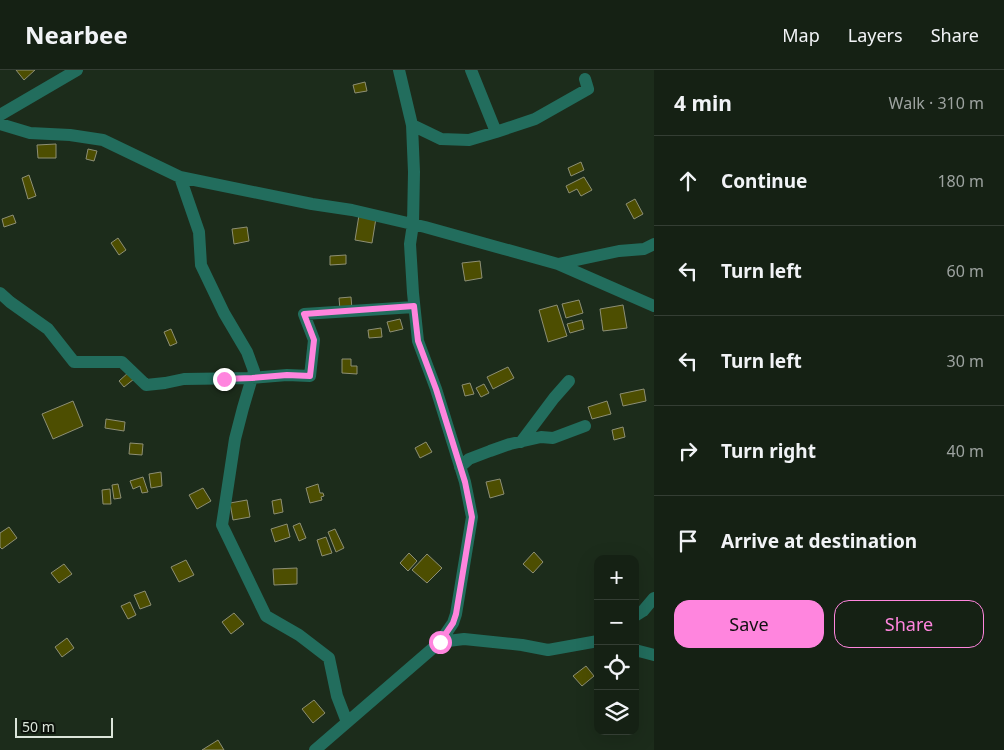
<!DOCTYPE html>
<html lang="en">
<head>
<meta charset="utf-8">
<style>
	body { margin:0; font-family:"Noto Sans",sans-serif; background:#222e22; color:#f1f3f6 }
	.controls { position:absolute; right:15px; bottom:15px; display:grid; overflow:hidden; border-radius:10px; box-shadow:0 5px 20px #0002 }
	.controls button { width:45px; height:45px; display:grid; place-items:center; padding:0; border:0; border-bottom:1px solid #343e34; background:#152114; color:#f1f3f6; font:25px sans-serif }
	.scale { position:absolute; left:15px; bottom:12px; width:98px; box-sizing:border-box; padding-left:5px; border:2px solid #dbe5da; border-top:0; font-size:14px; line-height:18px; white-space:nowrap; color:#dbe5da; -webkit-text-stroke:4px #0c130b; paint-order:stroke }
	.stop { position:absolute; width:15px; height:15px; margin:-11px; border:4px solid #ff85de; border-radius:50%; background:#fff }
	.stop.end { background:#ff85de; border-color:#fff; box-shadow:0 1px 5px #0008 }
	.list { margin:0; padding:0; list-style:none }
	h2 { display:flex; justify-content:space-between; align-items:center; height:65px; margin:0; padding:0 20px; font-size:21px }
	h2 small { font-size:16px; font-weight:400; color:#9da3a0 }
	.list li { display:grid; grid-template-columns:32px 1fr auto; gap:15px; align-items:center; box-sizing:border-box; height:90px; padding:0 20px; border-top:1px solid #343e34 }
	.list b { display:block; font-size:19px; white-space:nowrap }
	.list em { font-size:16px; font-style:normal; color:#9da3a0 }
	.actions { display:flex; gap:10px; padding:15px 20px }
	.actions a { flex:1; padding:11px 0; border:1px solid #ff85de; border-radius:15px; text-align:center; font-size:18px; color:#ff85de }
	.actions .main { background:#ff85de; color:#111 }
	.icon { flex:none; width:28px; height:28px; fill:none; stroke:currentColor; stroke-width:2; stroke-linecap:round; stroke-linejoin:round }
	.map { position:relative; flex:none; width:654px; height:680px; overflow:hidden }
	header { display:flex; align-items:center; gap:30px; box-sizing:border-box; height:70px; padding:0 25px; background:#152114; border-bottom:1px solid #343e34 }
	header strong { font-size:24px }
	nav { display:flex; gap:28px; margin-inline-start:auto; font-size:18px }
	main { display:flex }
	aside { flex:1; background:#152114 }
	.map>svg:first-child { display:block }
</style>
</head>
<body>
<header>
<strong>Nearbee</strong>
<nav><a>Map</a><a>Layers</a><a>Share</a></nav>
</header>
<main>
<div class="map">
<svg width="654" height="680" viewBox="0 0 654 680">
	<rect width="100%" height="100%" fill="#1c2c1b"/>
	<path fill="#4d4e01" stroke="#8d8f75" d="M16,0h19l-11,10z
		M365,12l2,9 -12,2 -2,-8z
		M56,74v14h-18l-1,-13z
		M88,79l9,2 -3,10 -8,-2z
		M581,92l3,8 -13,6 -3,-8z
		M29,105l7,21 -8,3 -6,-21z
		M584,107l8,13 -11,6 -4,-7 -8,4 -3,-7z
		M635,129l8,15 -9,5 -8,-15z
		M13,145l3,8 -12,4 -2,-8z
		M359,145l17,3 -4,25 -17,-3z
		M247,157l2,14 -15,3 -2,-15z
		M118,168l8,12 -7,5 -8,-12z
		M346,185v9l-16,1v-9z
		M480,191l2,17 -17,3 -3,-18z
		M351,227l1,12 -12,1 -1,-12z
		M579,230l4,13 -17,5 -4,-14z
		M557,235l10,31 -19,6 -9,-32z
		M623,235l4,23 -24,3 -3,-22z
		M400,249l3,10 -13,3 -3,-10z
		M582,250l2,9 -14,4 -3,-9z
		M381,258l1,9 -13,1 -1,-8z
		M171,259l6,14 -7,3 -6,-14z
		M342,289h9v7h6v8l-15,-1z
		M508,297l6,11 -21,11 -6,-12z
		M129,302l5,7 -10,8 -5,-6z
		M470,313l4,11 -9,2 -3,-11z
		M484,314l5,9 -8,4 -5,-9z
		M644,319l2,12 -23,5 -3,-12z
		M73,331l10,25 -30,13 -11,-25z
		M607,331l4,13 -19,5 -4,-12z
		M106,349l19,3 -1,9 -19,-3z
		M623,357l2,10 -11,3 -2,-10z
		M426,372l6,10 -12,6 -5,-10z
		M130,373l13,1 -1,11 -13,-1z
		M161,402l1,14 -11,2 -2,-14z
		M143,407l5,15 -6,1 -2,-7 -7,3 -3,-8z
		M500,409l4,15 -14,4 -4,-16z
		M118,414l3,14 -7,1 -2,-14z
		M318,414l2,9h3l1,3 -3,1 1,3 -12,3 -4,-15z
		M203,418l8,13 -14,8 -8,-14z
		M110,419l1,15h-8l-1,-14z
		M281,429l2,13 -9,2 -2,-13z
		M247,430l3,17 -17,3 -3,-17z
		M300,453l6,15 -7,3 -6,-15z
		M287,454l3,13 -15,5 -4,-13z
		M9,457l8,11 -15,11 -2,-2v-14z
		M335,459l9,19 -8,4 -8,-20z
		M326,467l6,16 -10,3 -5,-16z
		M534,482l9,10 -10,11 -10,-9z
		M409,483l8,8 -9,10 -8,-8z
		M427,484l15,14 -15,15 -15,-13z
		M186,490l8,15 -15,7 -8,-15z
		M64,494l8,10 -13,9 -8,-10z
		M297,498v16l-23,1 -1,-16z
		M145,521l6,14 -11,4 -6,-14z
		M130,532l6,13 -8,4 -7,-13z
		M234,543l10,11 -13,10 -9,-12z
		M67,568l7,10 -12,9 -7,-10z
		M586,596l8,10 -12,10 -9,-10z
		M314,630l11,13 -12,10 -11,-14z
		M218,670l6,10h-22z"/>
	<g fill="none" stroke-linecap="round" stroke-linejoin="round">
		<path stroke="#226d5d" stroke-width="12" d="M0,45l77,-45
			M0,54l30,9 40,2 33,5 77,37 132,27 40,6 73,17 133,37 96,42
			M412,55l29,14 28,1 27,-8 -25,-62
			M496,62l39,-13 53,-30 -3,-10
			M180,107l19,55 2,33 23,48 23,39 7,19 -11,37 -8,31 -13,86 44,91 33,19 30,23 8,38 10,26
			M558,194l61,-13 25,-2 10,-5
			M0,223l10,9 38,27 26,33h48l24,23 19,-2 19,-4 68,-1 35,-3 23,1 4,-36 -10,-26 110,-7
			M521,372l33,-44 15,-17
			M460,397l9,-8 21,-8 20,-7 31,-7 12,1 32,-12
			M635,546l8,-5 11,-13
			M440,572l24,-3 58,6 26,5 50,-9
			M635,580l19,5
			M315,680l125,-108 13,-19 3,-9 16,-97 -7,-35 -29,-93 -18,-48 -5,-48 -3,-49 3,-20 1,-52 -2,-47 -13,-55"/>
	</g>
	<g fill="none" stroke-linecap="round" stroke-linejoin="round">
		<path stroke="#ff85de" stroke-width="6" d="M224,309l28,-1 35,-3 23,1 4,-36 -10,-26 110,-8 4,35 18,48 29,93 7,35 -16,97 -3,9 -13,19"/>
	</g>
</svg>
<div class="controls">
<button>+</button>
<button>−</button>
<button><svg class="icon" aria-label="locate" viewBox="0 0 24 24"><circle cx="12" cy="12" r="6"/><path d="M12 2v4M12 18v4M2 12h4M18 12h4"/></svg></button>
<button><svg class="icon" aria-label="layers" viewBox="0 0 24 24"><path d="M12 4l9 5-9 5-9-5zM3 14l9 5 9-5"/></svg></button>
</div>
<div class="scale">50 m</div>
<div class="stop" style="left:440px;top:572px"></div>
<div class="stop end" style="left:224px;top:309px"></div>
</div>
<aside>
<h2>4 min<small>Walk · 310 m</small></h2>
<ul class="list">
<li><svg class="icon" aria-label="ahead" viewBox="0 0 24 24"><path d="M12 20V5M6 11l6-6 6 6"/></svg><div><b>Continue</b></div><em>180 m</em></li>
<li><svg class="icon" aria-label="left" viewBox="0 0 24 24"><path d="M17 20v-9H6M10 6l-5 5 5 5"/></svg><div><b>Turn left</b></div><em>60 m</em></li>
<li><svg class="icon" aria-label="left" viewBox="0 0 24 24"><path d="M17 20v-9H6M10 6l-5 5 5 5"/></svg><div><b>Turn left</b></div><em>30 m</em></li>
<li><svg class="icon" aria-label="right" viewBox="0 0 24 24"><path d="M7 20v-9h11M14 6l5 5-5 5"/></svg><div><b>Turn right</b></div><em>40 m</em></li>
<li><svg class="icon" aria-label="arrive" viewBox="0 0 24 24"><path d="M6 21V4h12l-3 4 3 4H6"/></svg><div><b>Arrive at destination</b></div></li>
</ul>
<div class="actions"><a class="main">Save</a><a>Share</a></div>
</aside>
</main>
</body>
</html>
